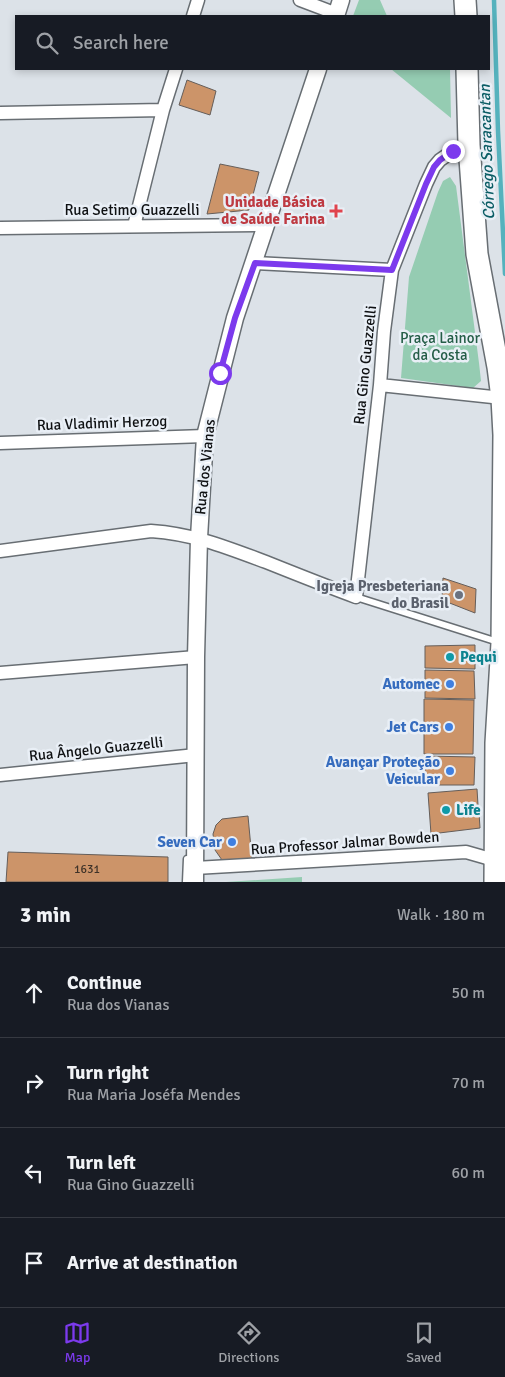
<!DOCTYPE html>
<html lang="en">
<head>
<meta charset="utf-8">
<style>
	body { margin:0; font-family:Signika,sans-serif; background:#242831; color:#f1f3f6 }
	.stop { position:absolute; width:15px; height:15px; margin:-11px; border:4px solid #7c3aed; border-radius:50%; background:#fff }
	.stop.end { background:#7c3aed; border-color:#fff; box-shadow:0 1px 5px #0008 }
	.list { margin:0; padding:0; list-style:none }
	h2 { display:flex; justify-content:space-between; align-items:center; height:65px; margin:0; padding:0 20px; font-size:21px }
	h2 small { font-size:16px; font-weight:400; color:#9ea1a6 }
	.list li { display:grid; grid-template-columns:32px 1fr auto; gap:15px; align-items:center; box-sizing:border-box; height:90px; padding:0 20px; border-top:1px solid #363941 }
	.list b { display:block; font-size:19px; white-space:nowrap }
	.list p { margin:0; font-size:16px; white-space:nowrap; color:#9ea1a6 }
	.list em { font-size:16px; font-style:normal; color:#9ea1a6 }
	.icon { flex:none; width:28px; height:28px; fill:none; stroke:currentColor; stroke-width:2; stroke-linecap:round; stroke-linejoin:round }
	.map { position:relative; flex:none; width:505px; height:882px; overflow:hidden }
	.search { position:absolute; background:#171b24; box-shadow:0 2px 8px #0003; left:15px; right:15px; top:15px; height:55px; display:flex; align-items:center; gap:12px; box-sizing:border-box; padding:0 18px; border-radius:0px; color:#9ea1a6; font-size:19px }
	.sheet { height:425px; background:#171b24 }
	nav { display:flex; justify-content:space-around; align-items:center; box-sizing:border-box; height:70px; border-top:1px solid #363941; background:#171b24; font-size:14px; color:#9ea1a6 }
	nav a { display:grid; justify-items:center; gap:2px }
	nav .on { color:#7c3aed }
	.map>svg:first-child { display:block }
</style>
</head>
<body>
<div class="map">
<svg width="505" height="882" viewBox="0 0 505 882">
	<rect width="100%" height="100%" fill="#dce2e8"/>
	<path fill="#95ccb2" d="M359,0h21l7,16h-34z
		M391,69h59l1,49z
		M450,177l6,9 23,177 2,18 -8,7 -72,-10 8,-101 29,-85 5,-11z
		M302,877v5h-76z"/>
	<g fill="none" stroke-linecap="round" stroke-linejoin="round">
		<path stroke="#55b2bd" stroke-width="4.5" d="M494,0l4,131 7,143"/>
	</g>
	<path fill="#cc9469" stroke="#655e5a" d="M187,80l29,11 -6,24 -31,-10z
		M220,164l39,8 -10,38 -42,4z
		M443,578l33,11 -1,24 -33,-13z
		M475,645v24l-50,-1v-22z
		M425,670l49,1 1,28 -50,-1z
		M424,699l50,1 -1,54h-49z
		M425,756l50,1 -1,28h-49z
		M477,789l1,16 -14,2 1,7 14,-1 1,15 -49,6 -3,-41z
		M248,816l4,43 -30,1 -7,-10 -2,-16 3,-9 6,-6z
		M8,852l160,5v25h-162z"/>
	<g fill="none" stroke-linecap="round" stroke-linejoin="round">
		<g stroke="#686e73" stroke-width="9">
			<path id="service" d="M356,597l142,45
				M186,882l1,-23"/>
		</g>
		<g stroke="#686e73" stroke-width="15">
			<path id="minor" d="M300,0l37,14
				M193,16l5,-16
				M0,113l163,-3
				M134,226l29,-116 13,-41
				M0,228l265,-3
				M255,263l137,7
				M380,385l122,13
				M0,443l205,-7
				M0,551l151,-20c43,3 75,16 115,31 30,12 60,24 90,35l24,-212 4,-54 8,-61 34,-86 8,-17 6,-7 13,-9
				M0,673l196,-16
				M0,775l196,-20
				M195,868l271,-16 21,6 8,6"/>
		</g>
		<g stroke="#686e73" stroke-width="19">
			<path id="tertiary" d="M336,16l5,-16
				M195,882l1,-225 3,-119 6,-102 30,-118 83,-249"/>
		</g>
		<g stroke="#686e73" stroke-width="24">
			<path id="primary" d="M465,0l1,16
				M467,69l2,76 8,109 21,113 4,31 2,37 -2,208 -6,100 -1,139"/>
		</g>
		<use href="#service" stroke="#fff" stroke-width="6"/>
		<use href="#minor" stroke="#fff" stroke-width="12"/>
		<use href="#tertiary" stroke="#fff" stroke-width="16"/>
		<use href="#primary" stroke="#fff" stroke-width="21"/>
	</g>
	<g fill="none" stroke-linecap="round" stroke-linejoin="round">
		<path stroke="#7c3aed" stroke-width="6" d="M220,373l15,-55 20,-55 137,7 34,-86 8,-17 6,-7 13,-9"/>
	</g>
	<path fill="#e0444e" stroke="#e9eff6" stroke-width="2" d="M333.5 203.5h5v5h5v5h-5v5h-5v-5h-5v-5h5z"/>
	<circle fill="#6b7280" stroke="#e9eff6" stroke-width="2" cx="459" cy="595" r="5"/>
	<g fill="#0f9aa8" stroke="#e9eff6" stroke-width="2">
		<circle cx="450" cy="657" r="5"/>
		<circle cx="446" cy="810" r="5"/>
	</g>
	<g fill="#3f7fe0" stroke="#e9eff6" stroke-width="2">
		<circle cx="450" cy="684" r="5"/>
		<circle cx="449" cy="727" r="5"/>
		<circle cx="450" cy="771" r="5"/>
		<circle cx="232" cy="842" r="5"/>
	</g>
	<g text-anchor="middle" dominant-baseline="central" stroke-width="5" stroke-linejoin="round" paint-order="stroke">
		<g font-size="12" fill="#3e3228">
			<text x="87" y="869">1631</text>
		</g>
		<g font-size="15" font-weight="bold" fill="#be3a42" stroke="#e9eff6" text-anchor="end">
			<text x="325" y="202">Unidade Básica<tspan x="325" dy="17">de Saúde Farina</tspan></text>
		</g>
		<g font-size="15" fill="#0f1113" stroke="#e9eff6">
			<text x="132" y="210">Rua Setimo Guazzelli</text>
			<text transform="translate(365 365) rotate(-84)">Rua Gino Guazzelli</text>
			<text transform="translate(102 423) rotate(-2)">Rua Vladimir Herzog</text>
			<text transform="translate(205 467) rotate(-84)">Rua dos Vianas</text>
			<text transform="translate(96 749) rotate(-6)">Rua Ângelo Guazzelli</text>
			<text transform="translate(345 843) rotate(-4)">Rua Professor Jalmar Bowden</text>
		</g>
		<g font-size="15" fill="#245d47" stroke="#e9eff6">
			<text x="440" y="338">Praça Lainor<tspan x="440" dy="17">da Costa</tspan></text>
		</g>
		<g font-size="15" font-weight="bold" fill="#5b616d" stroke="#e9eff6" text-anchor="end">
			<text x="449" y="586">Igreja Presbeteriana<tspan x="449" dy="17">do Brasil</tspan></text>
		</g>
		<g font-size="15" font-weight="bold" fill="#0d838f" stroke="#e9eff6" text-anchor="start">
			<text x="460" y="657">Pequi</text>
			<text x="456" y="810">Life</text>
		</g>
		<g font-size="15" font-weight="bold" fill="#366cbe" stroke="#e9eff6" text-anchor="end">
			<text x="440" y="684">Automec</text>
			<text x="439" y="727">Jet Cars</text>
			<text x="440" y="762">Avançar Proteção<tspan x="440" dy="17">Veicular</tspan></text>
			<text x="222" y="842">Seven Car</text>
		</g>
		<g font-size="16" font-style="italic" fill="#0b5d65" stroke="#e9eff6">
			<text transform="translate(487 152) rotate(-92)">Córrego Saracantan</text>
		</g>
	</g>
</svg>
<div class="stop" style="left:220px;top:373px"></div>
<div class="stop end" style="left:453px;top:151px"></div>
<div class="search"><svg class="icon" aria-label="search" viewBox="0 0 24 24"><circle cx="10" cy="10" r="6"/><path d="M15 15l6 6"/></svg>Search here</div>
</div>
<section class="sheet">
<h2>3 min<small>Walk · 180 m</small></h2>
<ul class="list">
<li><svg class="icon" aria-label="ahead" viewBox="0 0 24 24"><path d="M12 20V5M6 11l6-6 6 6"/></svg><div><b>Continue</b><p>Rua dos Vianas</p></div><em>50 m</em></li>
<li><svg class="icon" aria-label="right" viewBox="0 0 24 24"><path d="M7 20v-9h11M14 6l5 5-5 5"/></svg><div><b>Turn right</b><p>Rua Maria Joséfa Mendes</p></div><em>70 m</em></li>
<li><svg class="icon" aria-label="left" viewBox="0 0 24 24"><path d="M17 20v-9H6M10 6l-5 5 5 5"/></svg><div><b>Turn left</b><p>Rua Gino Guazzelli</p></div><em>60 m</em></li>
<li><svg class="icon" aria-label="arrive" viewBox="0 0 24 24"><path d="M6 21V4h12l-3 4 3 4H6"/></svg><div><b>Arrive at destination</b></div></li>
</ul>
</section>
<nav>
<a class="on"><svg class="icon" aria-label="map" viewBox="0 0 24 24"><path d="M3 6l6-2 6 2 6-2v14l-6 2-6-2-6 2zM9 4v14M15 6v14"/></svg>Map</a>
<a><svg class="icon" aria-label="directions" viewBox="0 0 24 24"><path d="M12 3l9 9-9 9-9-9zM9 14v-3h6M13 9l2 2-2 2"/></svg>Directions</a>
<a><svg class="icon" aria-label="saved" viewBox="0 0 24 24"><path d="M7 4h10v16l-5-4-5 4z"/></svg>Saved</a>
</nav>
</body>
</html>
